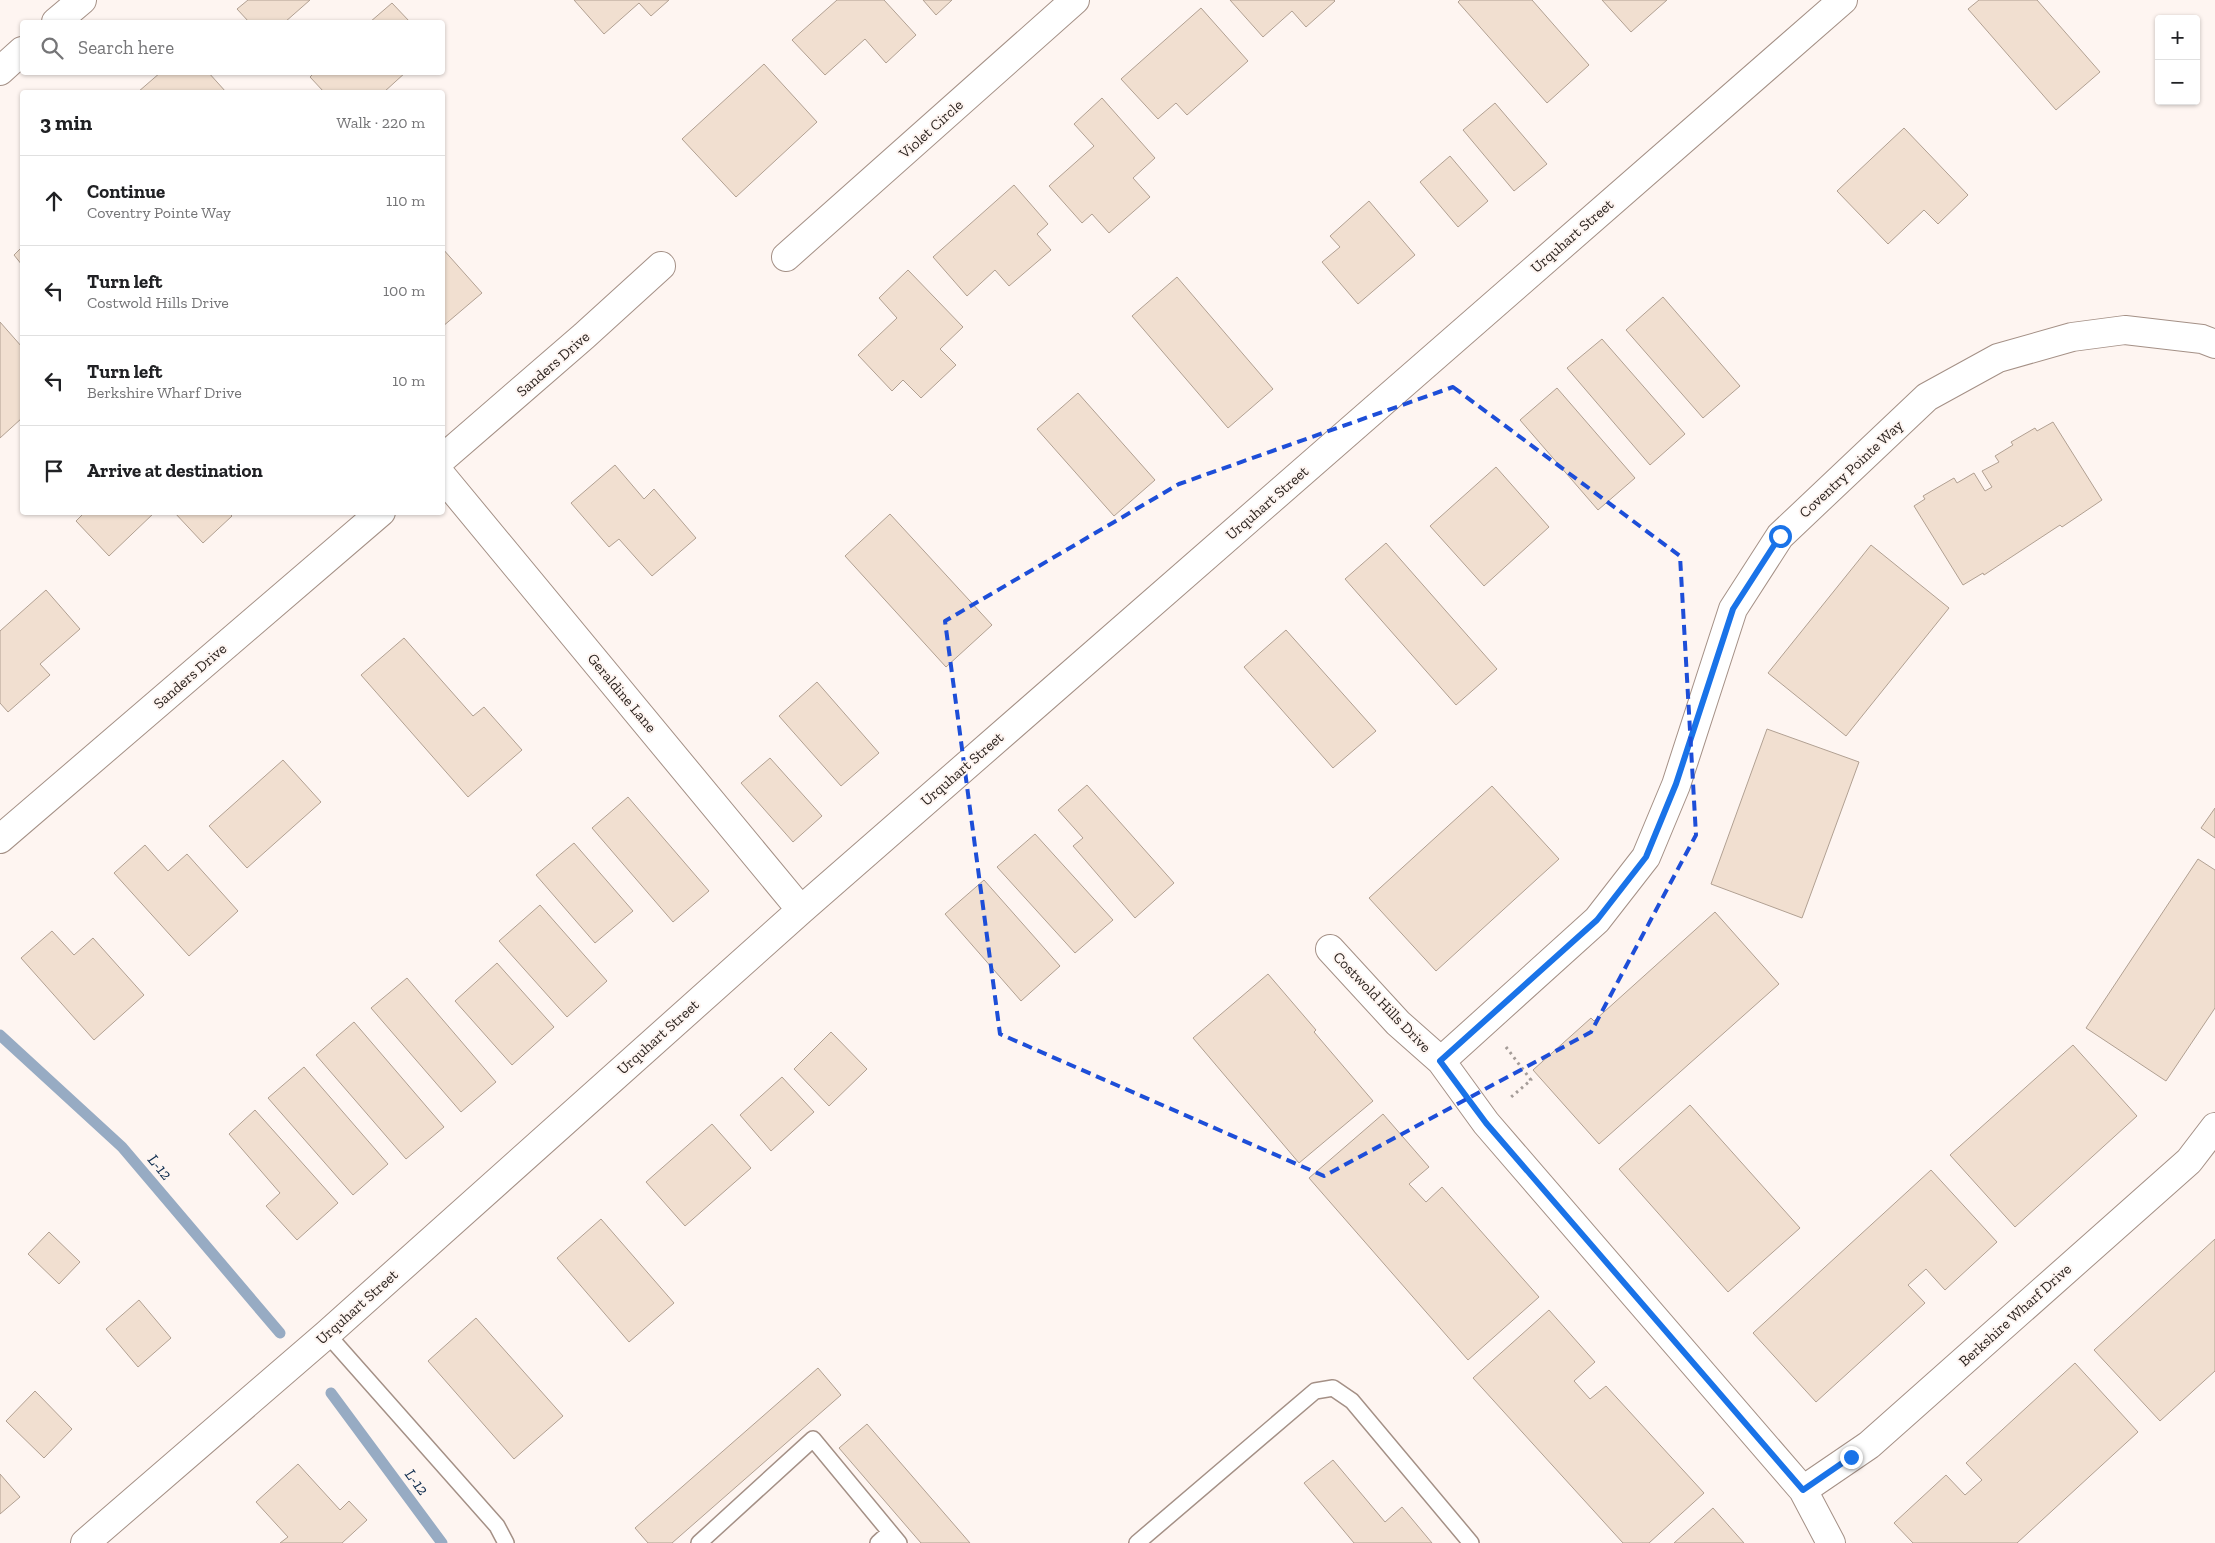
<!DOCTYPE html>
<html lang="en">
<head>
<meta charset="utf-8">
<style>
	body { margin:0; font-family:"Zilla Slab",serif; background:#f2f2f2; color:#202124 }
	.controls { position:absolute; right:15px; top:15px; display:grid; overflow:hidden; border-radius:5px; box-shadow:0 1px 4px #0004 }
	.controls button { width:45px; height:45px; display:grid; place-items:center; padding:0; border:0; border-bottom:1px solid #e0e0e0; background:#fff; color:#202124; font:25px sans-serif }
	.stop { position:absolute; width:15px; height:15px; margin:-11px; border:4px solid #1a73e8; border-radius:50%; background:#fff }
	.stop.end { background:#1a73e8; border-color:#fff; box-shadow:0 1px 5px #0008 }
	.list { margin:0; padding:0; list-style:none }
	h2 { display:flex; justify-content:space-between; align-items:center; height:65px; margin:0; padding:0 20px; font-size:21px }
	h2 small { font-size:16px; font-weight:400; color:#757577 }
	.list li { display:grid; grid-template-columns:32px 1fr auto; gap:15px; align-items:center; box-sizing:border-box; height:90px; padding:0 20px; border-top:1px solid #e0e0e0 }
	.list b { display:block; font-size:19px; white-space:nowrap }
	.list p { margin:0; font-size:16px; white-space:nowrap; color:#757577 }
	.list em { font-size:16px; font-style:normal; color:#757577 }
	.icon { flex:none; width:28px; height:28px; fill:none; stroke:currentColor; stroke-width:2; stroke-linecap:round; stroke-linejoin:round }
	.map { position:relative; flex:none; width:2215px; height:1543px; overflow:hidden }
	.search { position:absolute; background:#fff; box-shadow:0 1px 4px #0004; left:20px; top:20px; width:425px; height:55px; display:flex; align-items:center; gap:12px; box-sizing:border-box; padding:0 18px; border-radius:5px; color:#757577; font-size:19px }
	.panel { position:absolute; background:#fff; box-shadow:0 1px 4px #0004; left:20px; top:90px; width:425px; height:425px; border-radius:5px }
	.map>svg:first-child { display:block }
</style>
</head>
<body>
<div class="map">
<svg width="2215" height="1543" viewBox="0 0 2215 1543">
	<rect width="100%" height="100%" fill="#fef5f1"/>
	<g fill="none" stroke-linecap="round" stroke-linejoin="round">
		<path stroke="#97abc3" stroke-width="11" d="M0,1035l122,112 158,186
			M331,1393l111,150"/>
	</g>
	<path fill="#f1dfd0" stroke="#b1a092" d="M248,0h62l-25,22h-36l-12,-13z
		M574,0h95l-18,16 -12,-13 -35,31z
		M837,0h47l32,35 -30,28 -21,-24 -40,36 -33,-35z
		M923,0h29l-16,15z
		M1230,0h104l1,1 -29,26 -14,-16 -29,26z
		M1460,0h72l57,65 -42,38 -89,-101z
		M1602,0h65l-36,32z
		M1979,0h58l63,72 -44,38 -88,-101z
		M392,3l18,19h-40z
		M1201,8l47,53 -61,54 -11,-12 -18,16 -37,-40z
		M764,64l53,58 -81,75 -54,-58z
		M161,72h47l18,20h-88z
		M315,72h91l-22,20h-60l-14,-15z
		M1102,98l53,60 -22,20 17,19 -41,36 -17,-19 -10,9 -33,-37 45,-40 -20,-22z
		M1495,103l52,61 -33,27 -51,-61z
		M1904,128l64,67 -30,29 -14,-14 -36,34 -51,-53z
		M1450,156l38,45 -30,26 -38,-45z
		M1014,185l34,39 -11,10 14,16 -42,36 -14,-16 -28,26 -34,-39z
		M1369,201l46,54 -57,49 -36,-42 18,-15 -10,-11z
		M22,247v18l-8,-10z
		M442,248l40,45 -40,34z
		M908,270l55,57 -23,22 16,16 -35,33 -18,-18 -11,11 -34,-36 39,-37 -18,-20z
		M1177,277l96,112 -45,39 -96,-112z
		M1663,297l77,89 -37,32 -77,-88z
		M0,322l22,25v71l-22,20z
		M1602,339l83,95 -35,31 -83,-97z
		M1557,388l78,90 -37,32 -78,-90z
		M1078,393l77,87 -41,36 -77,-87z
		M2053,422l49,78 -40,27 -2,-2 -76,50 -1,-2 -20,12 -49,-79 11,-7 -2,-3 31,-18 3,5 17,-10 11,18 7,-4 -10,-16 17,-9 -4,-6 18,-11 -2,-3 24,-14 2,3z
		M615,465l29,34 10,-10 42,49 -44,38 -33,-37 -10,8 -38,-44z
		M1496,467l53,60 -65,59 -54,-60z
		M85,512h70l-46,44 -33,-35z
		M174,512h54l4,4 -29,27z
		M890,514l102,111 -46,42 -101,-111z
		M1386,543l111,126 -41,36 -111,-126z
		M1871,545l78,63 -103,128 -78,-63z
		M46,590l34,39 -40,35 10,11 -42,37 -8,-9v-72z
		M1286,630l90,101 -43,37 -89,-101z
		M404,638l69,78 11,-9 38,43 -54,47 -107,-122z
		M817,682l62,71 -38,33 -62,-70z
		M1767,729l92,33 -57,156 -91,-34z
		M770,758l52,58 -29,26 -52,-59z
		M283,760l38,42 -74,66 -38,-42z
		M1087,785l87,98 -39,35 -62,-72 10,-8 -25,-28z
		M1492,786l67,73 -123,112 -67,-73z
		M628,797l81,94 -36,31 -81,-94z
		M2215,808v30l-14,-10z
		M1035,834l78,86 -38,33 -78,-86z
		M574,843l59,68 -38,32 -59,-68z
		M145,845l23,26 19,-17 51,57 -49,45 -75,-83z
		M2198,859l17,11v138l-49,73 -80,-53z
		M984,880l76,86 -39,35 -76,-87z
		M540,905l67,76 -40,36 -68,-76z
		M1715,912l64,72 -180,160 -66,-74 58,-52 3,3z
		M52,931l22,24 19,-17 51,57 -50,45 -73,-82z
		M497,963l57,64 -42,38 -57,-64z
		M1268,974l48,56 -2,2 59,69 -74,62 -106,-125z
		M407,978l89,104 -35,30 -90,-104z
		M354,1022l90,105 -38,32 -90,-104z
		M831,1032l36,37 -38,37 -35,-37z
		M2073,1045l64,71 -122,111 -65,-72z
		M304,1067l84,97 -35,31 -85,-97z
		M782,1077l32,35 -43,39 -31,-36z
		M1690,1105l110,123 -72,64 -109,-123z
		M255,1110l83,93 -41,37 -31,-34 14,-13 -51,-59z
		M1383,1114l46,53 -20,17 17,18 16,-15 97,110 -71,63 -159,-182z
		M712,1124l39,44 -66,58 -39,-44z
		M1931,1170l66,72 -52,48 -19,-21 -18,16 17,18 -109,99 -63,-69z
		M601,1219l73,84 -45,39 -72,-84z
		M49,1232l31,30 -21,22 -31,-30z
		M2215,1239v132l-55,50 -66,-71z
		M139,1300l32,38 -33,29 -32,-38z
		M1549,1310l46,52 -21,19 16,18 16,-13 98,107 -55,50h-26l-150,-165z
		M476,1318l87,98 -49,43 -86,-98z
		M2075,1363l63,69 -121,111h-104l-19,-20 52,-48 19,20 17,-15 -16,-17z
		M818,1368l23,27 -169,148h-24l-13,-15z
		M35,1391l37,38 -28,29 -38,-37z
		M867,1424l103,119h-49l-82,-95z
		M1333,1460l52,62 17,-15 30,36h-78l-50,-60z
		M298,1464l42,46 9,-9 18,19 -25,23h-62l8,-6 -32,-35z
		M0,1474l20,23 -20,17z
		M1713,1508l31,35h-70z"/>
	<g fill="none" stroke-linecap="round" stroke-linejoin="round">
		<g stroke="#a49086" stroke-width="18">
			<path id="service" d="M327,1334l170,192 9,17
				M699,1543l114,-104 86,104
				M878,1543l12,-11
				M1137,1543l178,-152 18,-3 19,13 119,142"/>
		</g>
		<g stroke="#a49086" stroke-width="30">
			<path id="minor" d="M56,22l26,-22
				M0,71l22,-20
				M786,257l289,-257
				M442,459l142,-123 77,-70
				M442,476l359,434
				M0,839l381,-327
				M1330,949l68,74 43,38 45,62 317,367 28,53
				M1441,1061l156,-141 49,-63 30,-72 57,-176 47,-73 147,-139 71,-39 74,-21 53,-7 77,9 13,5
				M1803,1490l66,-45 320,-284 26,-34
				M85,1543l242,-209 474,-424 1042,-910"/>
		</g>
		<path stroke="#a59c98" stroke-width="3" stroke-dasharray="2.5 4" stroke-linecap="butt" d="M1506,1047l25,33 -21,18"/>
		<use href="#service" stroke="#fff" stroke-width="15"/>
		<use href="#minor" stroke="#fff" stroke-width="28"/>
	</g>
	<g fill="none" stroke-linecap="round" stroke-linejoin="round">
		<path stroke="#1a73e8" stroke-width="6" d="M1780,536l-47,73 -57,175 -30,73 -49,63 -157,141 46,62 317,367 48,-33"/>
	</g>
	<path fill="none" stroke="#1d4ed8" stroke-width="4" stroke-dasharray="10 6" stroke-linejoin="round" d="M1453,387l227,169 16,279 -105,197 -267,144 -324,-142 -55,-413 234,-137z"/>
	<g text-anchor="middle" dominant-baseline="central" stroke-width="4" stroke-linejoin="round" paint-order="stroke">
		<g font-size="15" fill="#261e1a" stroke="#fef5f1">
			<text transform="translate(931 129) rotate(-42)">Violet Circle</text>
			<text transform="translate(1572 236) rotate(-41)">Urquhart Street</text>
			<text transform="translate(553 364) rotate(-41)">Sanders Drive</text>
			<text transform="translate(1851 469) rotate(-43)">Coventry Pointe Way</text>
			<text transform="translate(1267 503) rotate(-41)">Urquhart Street</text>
			<text transform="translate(190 676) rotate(-41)">Sanders Drive</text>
			<text transform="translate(622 693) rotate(50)">Geraldine Lane</text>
			<text transform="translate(962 769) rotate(-41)">Urquhart Street</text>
			<text transform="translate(1382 1002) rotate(46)">Costwold Hills Drive</text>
			<text transform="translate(658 1037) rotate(-42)">Urquhart Street</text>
			<text transform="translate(357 1307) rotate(-42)">Urquhart Street</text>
			<text transform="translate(2015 1315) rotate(-42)">Berkshire Wharf Drive</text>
		</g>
		<g font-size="16" font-style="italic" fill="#0e2c4e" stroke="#fef5f1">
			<text transform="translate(160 1167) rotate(50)">L-12</text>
			<text transform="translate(417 1482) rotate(53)">L-12</text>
		</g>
	</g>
</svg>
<div class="controls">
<button>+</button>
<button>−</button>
</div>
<div class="stop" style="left:1780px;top:536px"></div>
<div class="stop end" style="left:1851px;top:1457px"></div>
<div class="search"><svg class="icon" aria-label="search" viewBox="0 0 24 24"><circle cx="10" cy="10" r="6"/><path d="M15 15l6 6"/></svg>Search here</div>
<section class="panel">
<h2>3 min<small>Walk · 220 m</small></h2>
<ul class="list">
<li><svg class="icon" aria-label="ahead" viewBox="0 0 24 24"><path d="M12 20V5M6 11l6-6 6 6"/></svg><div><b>Continue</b><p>Coventry Pointe Way</p></div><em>110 m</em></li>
<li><svg class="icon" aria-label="left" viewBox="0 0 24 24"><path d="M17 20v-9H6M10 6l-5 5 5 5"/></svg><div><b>Turn left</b><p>Costwold Hills Drive</p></div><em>100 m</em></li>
<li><svg class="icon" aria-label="left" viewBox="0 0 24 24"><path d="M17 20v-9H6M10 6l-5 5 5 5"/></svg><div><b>Turn left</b><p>Berkshire Wharf Drive</p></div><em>10 m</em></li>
<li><svg class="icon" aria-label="arrive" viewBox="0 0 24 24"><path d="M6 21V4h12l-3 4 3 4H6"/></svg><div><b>Arrive at destination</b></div></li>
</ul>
</section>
</div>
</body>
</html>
